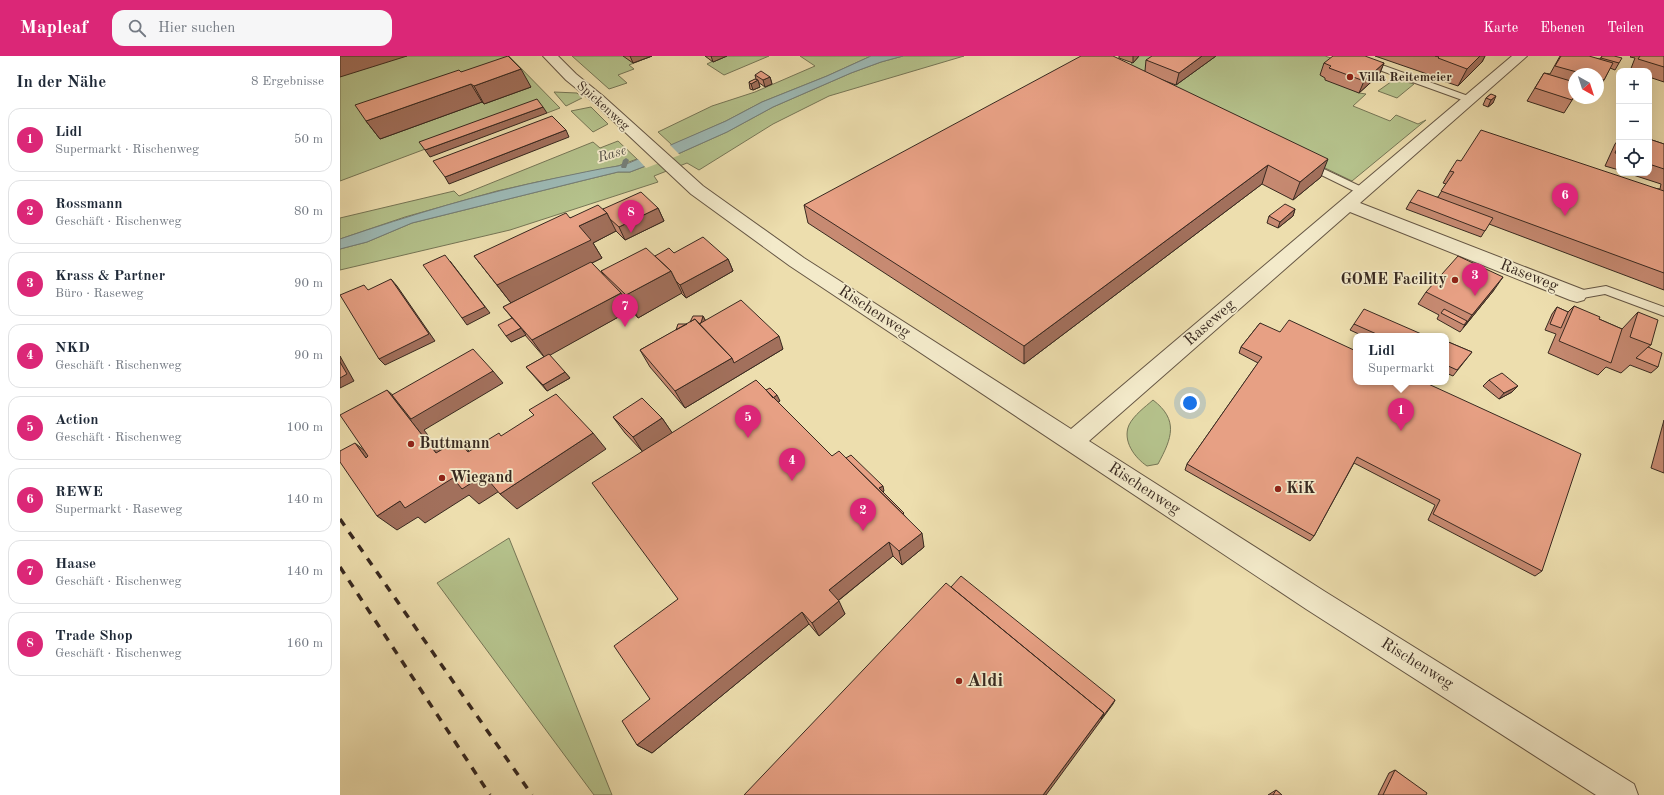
<!DOCTYPE html>
<html lang="de">
<head>
<meta charset="utf-8">
<style>
	body { margin:0; font-family:"Old Standard TT",serif; background:#f6f6f7; color:#1f2937 }
	.controls { position:absolute; right:12px; top:12px; display:grid; overflow:hidden; border-radius:8px; box-shadow:0 4px 16px #0002 }
	.controls button { width:36px; height:36px; display:grid; place-items:center; padding:0; border:0; border-bottom:1px solid #e0e1e3; background:#fff; color:#1f2937; font:20px sans-serif }
	.compass { position:absolute; left:1228px; top:12px; width:36px; height:36px; border-radius:50%; background:#fff; box-shadow:0 4px 16px #0002; rotate:141deg }
	.you { position:absolute; left:850px; top:347px; width:14px; height:14px; margin:-10px; border:3px solid #fff; border-radius:50%; background:#1a73e8; box-shadow:0 0 0 6px #1a73e833 }
	.badge { display:grid; place-items:center; width:26px; height:26px; border-radius:50%; background:#db2777; color:#fff; font-size:13px; font-weight:700 }
	.pin { position:absolute; translate:-50% -33px; filter:drop-shadow(0 1px 2px #0008) }
	.pin::after { content:''; position:absolute; top:21px; width:14px; height:12px; background:inherit; clip-path:polygon(0 0,100% 0,50% 100%) }
	.popup { position:absolute; left:1013px; top:277px; width:96px; height:52px; box-sizing:border-box; display:grid; place-content:center; border-radius:8px; background:#fff; filter:drop-shadow(0 1px 3px #0005); font-size:13px; white-space:nowrap; color:#747a83 }
	.popup b { font-size:15px; color:#1f2937 }
	.popup::after { content:''; position:absolute; left:50%; top:100%; margin-left:-8px; border:8px solid transparent; border-top-color:#fff }
	.list { margin:0; padding:0; list-style:none }
	h2 { display:flex; justify-content:space-between; align-items:center; height:52px; margin:0; padding:0 16px; font-size:17px }
	h2 small { font-size:13px; font-weight:400; color:#747a83 }
	.list li { display:grid; grid-template-columns:26px 1fr auto; gap:12px; align-items:center; box-sizing:border-box; height:64px; margin:0 8px 8px; padding:0 8px; border:1px solid #e0e1e3; border-radius:12px }
	.list b { display:block; font-size:15px; white-space:nowrap }
	.list p { margin:0; font-size:13px; white-space:nowrap; color:#747a83 }
	.list em { font-size:13px; font-style:normal; color:#747a83 }
	.icon { flex:none; width:22px; height:22px; fill:none; stroke:currentColor; stroke-width:2; stroke-linecap:round; stroke-linejoin:round }
	.map { position:relative; flex:none; width:1324px; height:739px; overflow:hidden }
	header { display:flex; align-items:center; gap:24px; box-sizing:border-box; height:56px; padding:0 20px; background:#db2777; color:#fff }
	header strong { font-size:19px }
	nav { display:flex; gap:22px; margin-inline-start:auto; font-size:14px }
	.search { width:280px; height:36px; background:#f6f6f7; display:flex; align-items:center; gap:10px; box-sizing:border-box; padding:0 14px; border-radius:12px; color:#747a83; font-size:15px }
	main { display:flex }
	aside { flex:1; background:#fff }
	.map>svg:first-child { display:block }
</style>
</head>
<body>
<header>
<strong>Mapleaf</strong>
<div class="search"><svg class="icon" aria-label="search" viewBox="0 0 24 24"><circle cx="10" cy="10" r="6"/><path d="M15 15l6 6"/></svg>Hier suchen</div>
<nav><a>Karte</a><a>Ebenen</a><a>Teilen</a></nav>
</header>
<main>
<aside>
<h2>In der Nähe<small>8 Ergebnisse</small></h2>
<ul class="list">
<li><span class="badge">1</span><div><b>Lidl</b><p>Supermarkt · Rischenweg</p></div><em>50 m</em></li>
<li><span class="badge">2</span><div><b>Rossmann</b><p>Geschäft · Rischenweg</p></div><em>80 m</em></li>
<li><span class="badge">3</span><div><b>Krass &amp; Partner</b><p>Büro · Raseweg</p></div><em>90 m</em></li>
<li><span class="badge">4</span><div><b>NKD</b><p>Geschäft · Rischenweg</p></div><em>90 m</em></li>
<li><span class="badge">5</span><div><b>Action</b><p>Geschäft · Rischenweg</p></div><em>100 m</em></li>
<li><span class="badge">6</span><div><b>REWE</b><p>Supermarkt · Raseweg</p></div><em>140 m</em></li>
<li><span class="badge">7</span><div><b>Haase</b><p>Geschäft · Rischenweg</p></div><em>140 m</em></li>
<li><span class="badge">8</span><div><b>Trade Shop</b><p>Geschäft · Rischenweg</p></div><em>160 m</em></li>
</ul>
</aside>
<div class="map">
<svg width="1324" height="739" viewBox="0 0 1324 739">
	<rect width="100%" height="100%" fill="#eddeae"/>
	<filter id="stains"><feTurbulence type="fractalNoise" baseFrequency=".005" numOctaves="4"/><feColorMatrix values="0 0 0 0 .2 0 0 0 0 .09 0 0 0 0 .02 0 0 0 .5 -.17"/></filter>
	<radialGradient id="worn" r=".72"><stop offset=".6" stop-color="#630" stop-opacity="0"/><stop offset="1" stop-color="#630" stop-opacity=".3"/></radialGradient>
	<path fill="#b5c28c" stroke="#767656" d="M0,0h169l51,52 -13,5 -7,-7 -200,75z
		M232,0h80l-23,9 5,4 -16,6 9,8 -18,6z
		M365,0h64l-45,19 -17,-11 6,-3z
		M460,0h71l-44,20 -65,26 -36,19 -54,24 -14,-13 54,-26 43,-14 60,-26z
		M563,0h61l-135,40 -56,28 -74,46 -12,-7 -33,13 4,6 -148,48 -170,40v-21l27,-7 45,-19 169,-42 37,-9h12l50,-19 47,-21 46,-25 78,-34 30,-11z
		M799,0h186l20,7 -18,15 32,15 7,1 -13,12 37,15 6,-6 22,9 8,-4 -74,61 -228,-110z
		M1055,23l19,5 -17,14 -19,-7z
		M214,36l23,1 5,5 -16,8z
		M251,51l17,17 -15,8 -22,-21z
		M278,85l19,18 -19,7 -81,16 -40,9 -92,26 -65,22v-21l114,-27 5,5 134,-54 7,6z
		M813,344c26,20 19,38 5,64l-11,2c-12,-8 -25,-25 -18,-41 5,-10 16,-18 24,-25z
		M169,482l103,257h-18l-157,-212z"/>
	<path fill="#9db9b5" stroke="#757f79" d="M531,0h32l-22,6 -30,11 -78,34 -46,25 -47,21 -50,19h-12l-37,9 -169,42 -45,19 -27,7v-10c71,-24 142,-46 216,-61 20,-4 41,-9 62,-12l11,-3 97,-42 36,-19 65,-26z"/>
	<path fill="#eddeae" d="M329,88l11,11 -34,13 -10,-11z"/>
	<g fill="none" stroke-linecap="round" stroke-linejoin="round">
		<path fill="#757f79" fill-rule="evenodd" d="M286,102l3,2 -3,8h-4l-1,-1 2,-7z"/>
		<g stroke="#655644" stroke-width="2">
			<path id="lane" d="M1005,0h12l114,41 2,2 -2,2h-6l-119,-43z
				M967,105l59,28 1,2 -5,3 -4,-1 -55,-27 -1,-2 1,-2z
				M1266,230l58,21v9l-59,-22 -28,5 -4,-1 -2,-3 2,-3 4,-1z"/>
		</g>
		<g stroke="#655644" stroke-width="2">
			<path id="street" d="M203,0h15l18,18 27,22 100,90 101,72 267,171 441,-373h15l-167,147 224,87 3,5 -3,5 -7,2 -7,-2 -220,-88 -261,229 235,150 310,193 4,11h-42l-290,-186 -516,-343 -99,-72 -98,-92 -27,-22z"/>
		</g>
		<use href="#lane" fill="#f3eaca" fill-rule="evenodd"/>
		<use href="#street" fill="#f3eaca" fill-rule="evenodd"/>
		<path stroke="#382920" stroke-width="3.5" stroke-dasharray="8 8" stroke-linecap="butt" d="M0,463l192,276
			M0,511l150,228"/>
	</g>
	<path fill="#c78a72" stroke="#382920" d="M283,0h29l-19,7z
		M365,0h22l-14,6z
		M779,0h20l-6,7 -14,-5z
		M876,0l-40,29 -16,-6 161,98 -28,23 -31,-16 -238,180 -216,-141 -4,-18 341,-134 1,-11z
		M1035,0h110l-3,6 -24,24 -29,-10 1,-1z
		M1220,0l40,3 2,-3 17,7 -4,7 -5,-2 -6,12 -6,9v-15h-24v23l-10,16 -37,-12 17,-28 6,1z
		M1291,0h33v26l-15,-5v-6h-19l5,-13 -5,-1z
		M984,7h60l-5,12 -20,18 -34,-13v-2l-5,-3z
		M121,16l70,15 -47,17 -2,-2 -102,37 -14,-18z
		M415,19l15,2 2,7 -7,3 -7,-5 2,5 -7,3 -3,-1 -1,-7 7,-3z
		M1151,38l2,9 -5,4 -5,-2 3,-7z
		M1279,83v31l-14,-4 10,-22z
		M1309,83l15,5v146l-175,-66 -8,13 -75,-28 4,-7 28,-5 8,-13 -3,-1 7,-12 11,-10 199,28 1,-5 -34,-11h22z
		M318,152l6,13 -39,19 -9,-9 -23,12 9,15 -10,5 12,13 -3,-5 54,-15 19,-3 54,6 5,12 -47,27 -5,-5 -43,25 -7,-8 -82,45 21,23 -23,13 -21,-24 18,-10 -19,-22 -14,7 1,-24 -9,-11 8,-4 -37,-47 96,-38 33,-9z
		M955,153l-2,7 -15,12 -11,-5 2,-7z
		M1154,234l-34,42 -23,-13 2,-4 -21,-11 8,-12z
		M1234,250l25,13 23,10 16,-17 13,33 -3,2 10,20 -7,6 -21,-8 -9,8 -15,-6 -8,8 -50,-22 8,-19 -11,-4 7,-16 5,-7 11,5z
		M363,260l2,4 78,29 -98,59 -35,-41 -10,-17 47,-26z
		M920,267l282,248 -7,5 -107,-56 7,-15 -81,-42 -40,73 -4,5 -125,-71 2,-6 71,-101 -19,-10 2,-6z
		M1014,268l72,12h-63l-13,-6z
		M1106,285l26,11 -19,24 -7,-3z
		M1149,324l29,6 -6,6 -13,7 -16,-13z
		M426,334l14,11 -2,1 54,54 14,2 38,33 -1,1 22,24 19,31 -22,18 -9,-9 -55,45 7,13 -26,22 -10,-12 -157,129 -15,-8 41,-146 -36,-148 -17,-18 -12,-16 49,1 10,15z
		M1324,364v53l-13,-5z
		M1055,714l31,25h-48l11,-22z
		M936,734l6,5h-14z"/>
	<path fill="#a2705c" stroke="#382920" d="M0,0h67l-67,21z
		M290,0h22l-19,7z
		M371,0h16l-14,6z
		M793,0h6l-6,7z
		M862,0h14l-40,29 3,-12z
		M1140,0h5l-3,6 -24,24 9,-17z
		M1044,7l-5,12 -20,18 5,-12z
		M181,13l10,18 -47,17 -10,-18z
		M430,21l2,7 -7,3 -2,-7z
		M418,24l2,7 -7,3 -2,-6z
		M131,28l11,18 -102,37 -14,-18z
		M1156,40l-3,7 -5,4 3,-7z
		M203,51l4,6 -117,44 -5,-7z
		M226,74l3,7 -120,47 -4,-7z
		M988,103l-7,18 -28,23 7,-18z
		M928,109l-6,19 -238,180v-18z
		M318,152l6,13 -39,19 -6,-13z
		M955,153l-2,7 -15,12 2,-6z
		M267,157l9,18 -23,12 9,15 -91,45 -14,-18 82,-59z
		M388,203l5,12 -47,27 -6,-13z
		M110,205l40,52 -23,12 -5,-7z
		M331,215l11,22 -44,25 -12,-23z
		M1163,221l-9,13 -31,38 9,-13z
		M51,223l6,7 38,55 -50,24 -6,-6z
		M281,237l10,17 -86,48 -13,-18z
		M363,260l3,6 -7,5z
		M181,272l5,7 -15,7 -5,-6z
		M439,280l4,13 -98,59 -10,-17 57,-33z
		M0,300l14,25 -14,7z
		M153,315l10,12 -79,47 30,39 -18,-16 -49,-63 18,16z
		M225,316l5,6 -23,13 -4,-6z
		M1178,330l-6,6 -13,7 5,-6z
		M437,339l3,6 -6,4 -3,-6z
		M322,362l11,16 -29,20 -11,-17z
		M253,377l13,16 -89,60 -17,-15z
		M118,384l16,16 -6,-4z
		M15,387l20,16 -9,-1z
		M144,419l17,15 -22,14 -10,-9 -44,28 -7,-6 -21,13 -20,-14 23,-15 53,-23z
		M543,430l1,5 -3,3 -2,-6z
		M582,477l2,14 -22,18 -3,-14z
		M549,486l4,14 -58,47 -6,-13z
		M499,545l6,13 -26,22 -7,-13z
		M462,556l7,12 -157,129 -15,-8z
		M775,644l-2,4 -67,91h-3l61,-82z"/>
	<path fill="#e7a084" stroke="#382920" d="M168,0l13,13 -47,17 -3,-2 -105,37 -11,-16 104,-35 2,2z
		M741,0h32l215,103 -28,23 -32,-17 -244,181 -220,-141z
		M812,0h50l-23,17 -33,-13z
		M993,0h32l19,7 -20,18 -35,-13 2,-2 -7,-3z
		M1095,0h45l-13,13 -29,-11 1,-1z
		M1221,0h28l24,7 -9,17 -6,-2v-4h-14l-29,-8z
		M1262,0h12l8,2 -3,5 -18,-5z
		M1300,0h24v11l-26,-8z
		M421,15l9,6 -7,3 -8,-5z
		M1204,17l30,9v15l-2,3 -37,-12z
		M415,23l3,1 -7,4 -2,-2z
		M1151,38l5,2 -5,4 -5,-2z
		M197,43l6,8 -118,43 -6,-8z
		M212,60l14,14 -121,47 -12,-16z
		M1141,74l183,61v82l-223,-82 13,-19 -4,-1 7,-11 4,1z
		M1309,83l15,5v25l-15,-5z
		M1279,88v10l-4,-1z
		M1078,134l75,28 -8,13 -75,-29z
		M301,136l17,16 -39,19 -9,-8 -3,-6 -4,-4z
		M945,148l10,5 -15,13 -11,-6z
		M258,149l9,8 -28,13 12,14 -94,45 -23,-29 92,-43 4,5z
		M363,181l25,22 -48,26 -4,-4 -5,-10 -16,-15 14,-8 5,5z
		M306,192l25,23 -45,24 -25,-24z
		M105,199l40,52 -23,11 -39,-53z
		M1118,200l45,21 -31,38 -46,-23z
		M251,206l30,31 -89,47 -29,-33z
		M51,223l38,55 -50,25 -39,-64 24,-10 4,5z
		M401,244l38,36 -45,27 -2,-5 -33,-34z
		M1234,250l26,11 -1,2 23,10 -11,34 -52,-22z
		M1217,251l11,5 -7,16 -11,-4z
		M1024,253l62,27h-45l-27,-12z
		M1104,253l23,12 -3,4 -23,-12z
		M1298,256l20,8 -7,25 -21,-8z
		M353,260h10l-2,7 -2,1 -4,-5 -5,3z
		M172,262l9,10 -15,8 -8,-11z
		M355,263l37,39 -57,33 -35,-41z
		M949,264l67,31v31h68l157,72 -39,117 -109,-57 7,-14 -83,-43 -43,79 -127,-72 75,-107 -21,-10 19,-24 20,9z
		M338,268h9l-11,6z
		M1106,285l26,11 -15,18 -11,-5z
		M1308,291l14,6 -4,14 -22,-9z
		M133,293l20,22 -82,48 -19,-24z
		M209,298l16,18 -22,13 -17,-18z
		M0,306l7,12 -7,4z
		M1162,317l16,13 -14,7 -15,-13z
		M416,324l76,76 7,-5 83,82 -23,18 -10,-9 -60,48 10,11 -27,22 -10,-11 -165,133 -15,-24 28,-22 -36,-53 64,-47 -86,-116z
		M430,332l7,7 -4,3 -7,-8z
		M47,334l49,63 22,-13 10,12 31,-19 2,3 33,-21 -5,-5 27,-16 37,39 -93,61 -16,-19 -22,14 -9,-11 -48,30 -5,-7 -23,15 -37,-54v-11l15,-8 11,15 2,-2 -28,-41z
		M302,342l20,20 -29,19 -20,-20z
		M511,399l32,31 -4,2 25,25 -1,1 -57,-56z
		M621,520l154,124 -14,19 3,-6 -153,-126z
		M606,527l158,130 -61,82h-299z
		M1055,714l32,23 -1,2h-43z
		M936,734l6,5h-9z"/>
	<g fill="#8f2418" stroke="#f3eaca" stroke-width="1.5">
		<circle cx="1010" cy="21" r="4"/>
		<circle cx="1115" cy="224" r="4"/>
		<circle cx="71" cy="388" r="4"/>
		<circle cx="102" cy="422" r="4"/>
		<circle cx="938" cy="433" r="4"/>
		<circle cx="619" cy="625" r="4"/>
	</g>
	<g text-anchor="middle" dominant-baseline="central" stroke-width="3.5" stroke-linejoin="round" paint-order="stroke">
		<g font-size="13" font-weight="bold" fill="#382920" stroke="#f3eaca" text-anchor="start">
			<text x="1018" y="21">Villa Reitemeier</text>
		</g>
		<g font-size="13" fill="#382920" stroke="#f3eaca">
			<text transform="translate(263 50) rotate(42)">Spickenweg</text>
		</g>
		<g font-size="14" font-style="italic" fill="#514d45" stroke="#f3eaca">
			<text transform="translate(272 98) rotate(-17)">Rase</text>
		</g>
		<g font-size="16" fill="#382920" stroke="#f3eaca">
			<text transform="translate(1189 220) rotate(22)">Raseweg</text>
			<text transform="translate(534 256) rotate(33)">Rischenweg</text>
			<text transform="translate(870 267) rotate(-41)">Raseweg</text>
			<text transform="translate(804 433) rotate(33)">Rischenweg</text>
			<text transform="translate(1077 608) rotate(32)">Rischenweg</text>
		</g>
		<g font-size="16" font-weight="bold" fill="#382920" stroke="#f3eaca" text-anchor="start">
			<text x="1107" y="224" text-anchor="end">GOME Facility</text>
			<text x="79" y="388">Buttmann</text>
			<text x="110" y="422">Wiegand</text>
			<text x="946" y="433">KiK</text>
		</g>
		<g font-size="19" font-weight="bold" fill="#382920" stroke="#f3eaca" text-anchor="start">
			<text x="627" y="625">Aldi</text>
		</g>
	</g>
	<rect width="100%" height="100%" filter="url(#stains)"/>
	<rect width="100%" height="100%" fill="url(#worn)"/>
</svg>
<div class="controls">
<button>+</button>
<button>−</button>
<button><svg class="icon" aria-label="locate" viewBox="0 0 24 24"><circle cx="12" cy="12" r="6"/><path d="M12 2v4M12 18v4M2 12h4M18 12h4"/></svg></button>
</div>
<svg class="compass" viewBox="-18 -18 36 36"><path d="M0-13l5 13h-10z" fill="#e53935"/><path d="M0 13l5-13h-10z" fill="#747a83"/></svg>
<div class="you"></div>
<div class="pin badge" style="left:1061px;top:375px">1</div>
<div class="popup"><b>Lidl</b>Supermarkt</div>
<div class="pin badge" style="left:523px;top:475px">2</div>
<div class="pin badge" style="left:1135px;top:240px">3</div>
<div class="pin badge" style="left:452px;top:425px">4</div>
<div class="pin badge" style="left:408px;top:382px">5</div>
<div class="pin badge" style="left:1225px;top:160px">6</div>
<div class="pin badge" style="left:285px;top:271px">7</div>
<div class="pin badge" style="left:291px;top:177px">8</div>
</div>
</main>
</body>
</html>
